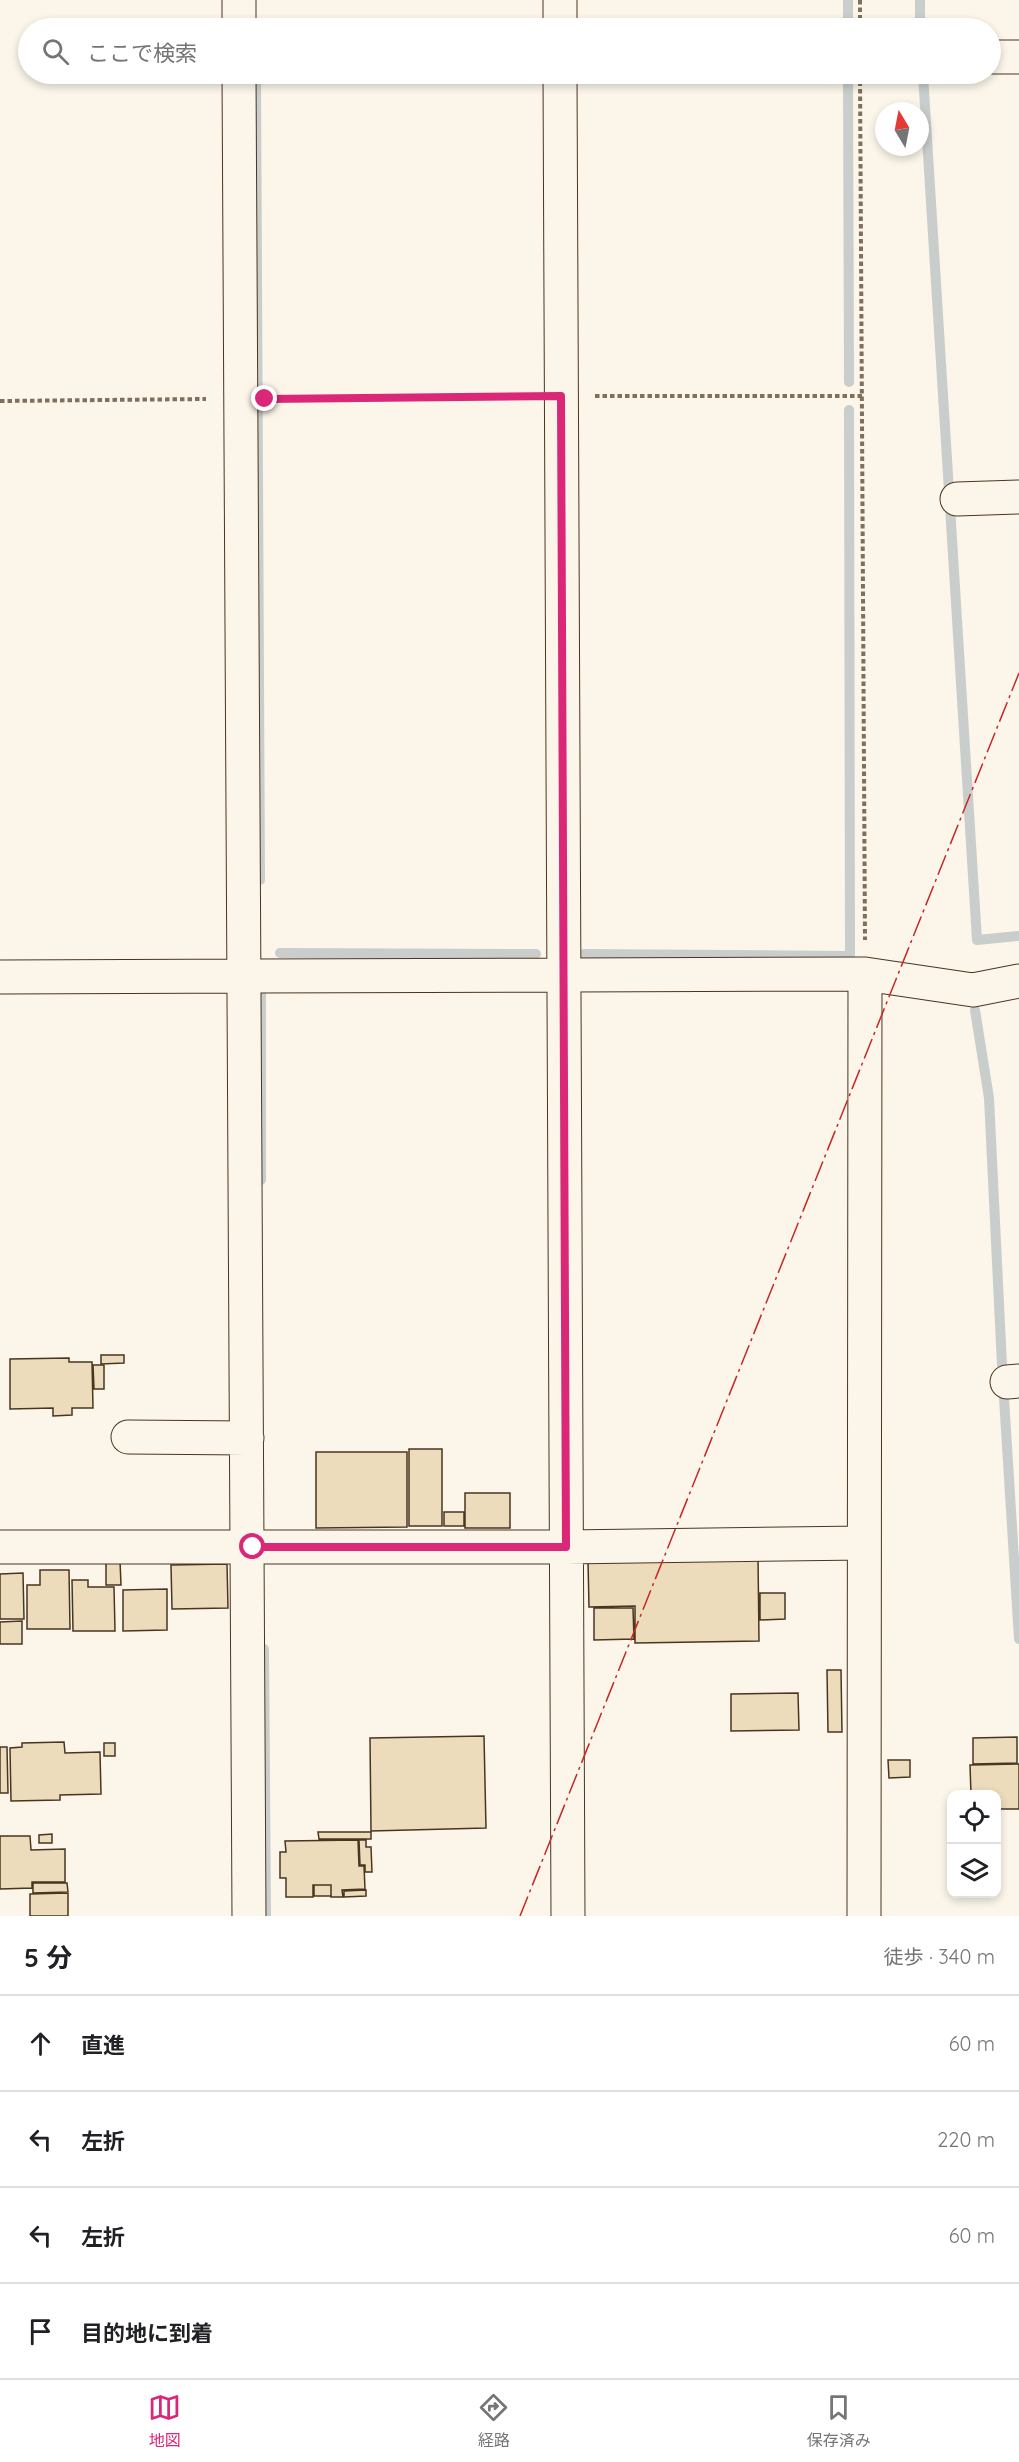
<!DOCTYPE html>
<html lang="ja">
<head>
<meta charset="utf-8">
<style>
	body { margin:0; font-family:Quicksand,"Noto Sans JP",sans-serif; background:#f6f6f6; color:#202124 }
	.controls { position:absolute; right:18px; bottom:18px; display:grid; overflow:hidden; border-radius:12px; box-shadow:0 3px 9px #0003 }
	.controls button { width:54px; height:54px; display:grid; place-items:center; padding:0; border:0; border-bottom:2px solid #e0e0e0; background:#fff; color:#202124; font:30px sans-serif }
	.compass { position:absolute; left:875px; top:102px; width:54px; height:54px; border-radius:50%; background:#fff; box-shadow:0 3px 9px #0003; rotate:350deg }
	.stop { position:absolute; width:18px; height:18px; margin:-14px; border:4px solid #db2777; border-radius:50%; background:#fff }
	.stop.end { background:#db2777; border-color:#fff; box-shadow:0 2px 6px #0008 }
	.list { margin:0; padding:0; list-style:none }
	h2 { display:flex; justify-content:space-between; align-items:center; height:78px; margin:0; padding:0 24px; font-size:26px }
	h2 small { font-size:20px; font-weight:400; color:#757577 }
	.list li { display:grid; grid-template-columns:39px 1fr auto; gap:18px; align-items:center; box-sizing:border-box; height:96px; padding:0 24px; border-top:2px solid #e0e0e0 }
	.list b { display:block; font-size:22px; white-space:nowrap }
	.list em { font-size:20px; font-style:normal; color:#757577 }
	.icon { flex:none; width:33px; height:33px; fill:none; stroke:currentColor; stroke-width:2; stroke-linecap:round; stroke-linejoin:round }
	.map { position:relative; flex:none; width:1019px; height:1916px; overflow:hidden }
	.search { position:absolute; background:#fff; box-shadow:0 3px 9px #0003; left:18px; right:18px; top:18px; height:66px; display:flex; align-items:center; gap:15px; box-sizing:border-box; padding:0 21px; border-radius:33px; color:#757577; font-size:22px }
	.sheet { height:462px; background:#fff }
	nav { display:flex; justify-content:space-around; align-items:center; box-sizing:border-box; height:84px; border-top:2px solid #e0e0e0; background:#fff; font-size:16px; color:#757577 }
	nav a { display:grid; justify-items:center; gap:3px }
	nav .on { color:#db2777 }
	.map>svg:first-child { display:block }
</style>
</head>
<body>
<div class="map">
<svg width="1019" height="1916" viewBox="0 0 1019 1916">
	<rect width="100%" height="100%" fill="#fbf6e9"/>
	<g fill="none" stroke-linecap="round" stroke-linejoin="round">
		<path stroke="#c9cecd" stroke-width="10" d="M848,0v28
			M920,0v28
			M256,74l4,806
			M848,74l1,308
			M923,74l54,866 42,-4
			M849,410l1,549
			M280,953l256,1
			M584,954l266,2
			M261,980v200
			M975,1010l14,88 13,267
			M1004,1398l15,241
			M264,1649l2,267"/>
	</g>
	<path fill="#ecdcbc" stroke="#4a3520" stroke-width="1.5" d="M101,1355h23v8l-23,1z
		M69,1358v4h23l1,46h-21v7l-19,1v-8l-43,1v-50z
		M93,1365h11v24h-10z
		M409,1449h33v77h-33z
		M316,1452h91v75l-91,1z
		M465,1493h45v35h-45z
		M444,1512h20v14h-20z
		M758,1557l1,84 -124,2v-37l-46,1 -1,-46z
		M106,1561h14l1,24h-15z
		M227,1564l1,44 -56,1 -1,-44z
		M40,1570h29l1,59h-43v-44h13z
		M23,1573l1,46h-24v-45z
		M72,1580h16v7h26l1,44h-42z
		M167,1589v41l-44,1v-41z
		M760,1593h25v26l-25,1z
		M594,1608h39l1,31 -40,1z
		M22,1621v23h-22v-22z
		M827,1670h14l1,62h-14z
		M798,1693l1,37 -68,1v-37z
		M484,1736l2,92 -115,3 -1,-93z
		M1017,1737v26l-44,1v-26z
		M64,1742l1,11 35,-1 1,42 -41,1v5l-49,1 -1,-53 12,-1v-4z
		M104,1743h11v13h-11z
		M0,1747h7l1,46h-8z
		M888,1760h22v17l-21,1z
		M1019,1764v45h-23v-15h-25l-1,-29z
		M318,1832h53v7h-52z
		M52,1834v9h-13v-8z
		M0,1836h30l1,14 34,-1v33h-33v6l-32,1z
		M358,1840l1,26h5l1,23 -23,1 1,7h-12v-12h-18v12h-27v-19h-6v-26h6l-1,-11z
		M359,1840h7v7h5l1,25h-7v-7h-5z
		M33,1883h34l1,9 -35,1z
		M314,1885h17v11h-17z
		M366,1890v6l-22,1v-6z
		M68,1893v23h-38v-22z"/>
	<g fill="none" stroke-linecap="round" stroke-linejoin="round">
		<g stroke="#4a3520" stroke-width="35">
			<path id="minor" d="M239,0v28
				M560,0v28
				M990,57h29
				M239,74l10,1842
				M560,74l8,1842
				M957,499l62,-2
				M0,977l865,-3 108,16 46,-9
				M1007,1382l12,-1
				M128,1437l119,1
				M0,1547h566l298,-4
				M864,1916l1,-942"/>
		</g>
		<path stroke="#7f6f5c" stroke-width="4" stroke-dasharray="4.5 3" stroke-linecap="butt" d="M860,0v28
			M860,74l5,866
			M595,396h267
			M274,399l253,-2
			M0,401l206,-2"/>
		<use href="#minor" stroke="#fbf6e9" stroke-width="33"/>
		<path stroke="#c62828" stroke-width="1.5" stroke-dasharray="21 4.5 3 4.5" stroke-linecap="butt" d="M520,1916l499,-1243"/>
	</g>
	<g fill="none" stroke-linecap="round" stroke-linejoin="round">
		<path stroke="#db2777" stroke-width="8" d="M253,1547h313l-5,-1151 -296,3"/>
	</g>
</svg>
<div class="controls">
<button><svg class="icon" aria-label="locate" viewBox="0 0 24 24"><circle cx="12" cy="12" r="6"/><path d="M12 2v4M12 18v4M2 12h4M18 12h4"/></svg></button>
<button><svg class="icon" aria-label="layers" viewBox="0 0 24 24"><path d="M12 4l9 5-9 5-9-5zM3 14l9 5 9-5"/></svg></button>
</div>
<svg class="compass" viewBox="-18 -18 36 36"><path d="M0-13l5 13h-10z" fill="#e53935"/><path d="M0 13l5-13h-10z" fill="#757577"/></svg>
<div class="stop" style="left:253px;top:1547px"></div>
<div class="stop end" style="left:265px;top:399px"></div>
<div class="search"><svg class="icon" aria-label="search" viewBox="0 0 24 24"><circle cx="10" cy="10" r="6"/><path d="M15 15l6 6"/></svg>ここで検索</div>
</div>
<section class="sheet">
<h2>5 分<small>徒歩 · 340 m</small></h2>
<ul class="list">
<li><svg class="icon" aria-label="ahead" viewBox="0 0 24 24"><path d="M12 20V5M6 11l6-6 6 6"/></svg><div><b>直進</b></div><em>60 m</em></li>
<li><svg class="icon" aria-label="left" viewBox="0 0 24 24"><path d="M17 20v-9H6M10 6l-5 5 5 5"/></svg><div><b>左折</b></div><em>220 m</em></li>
<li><svg class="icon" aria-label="left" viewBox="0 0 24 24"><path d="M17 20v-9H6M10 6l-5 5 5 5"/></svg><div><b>左折</b></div><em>60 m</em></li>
<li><svg class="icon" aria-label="arrive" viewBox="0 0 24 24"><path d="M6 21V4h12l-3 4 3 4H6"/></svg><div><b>目的地に到着</b></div></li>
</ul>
</section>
<nav>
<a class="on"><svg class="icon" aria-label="map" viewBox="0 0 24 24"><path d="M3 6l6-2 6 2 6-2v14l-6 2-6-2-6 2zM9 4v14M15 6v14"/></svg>地図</a>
<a><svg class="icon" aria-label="directions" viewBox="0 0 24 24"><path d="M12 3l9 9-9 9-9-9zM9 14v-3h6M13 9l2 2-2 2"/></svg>経路</a>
<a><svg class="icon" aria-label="saved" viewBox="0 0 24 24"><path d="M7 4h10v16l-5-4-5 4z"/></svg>保存済み</a>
</nav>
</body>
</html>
